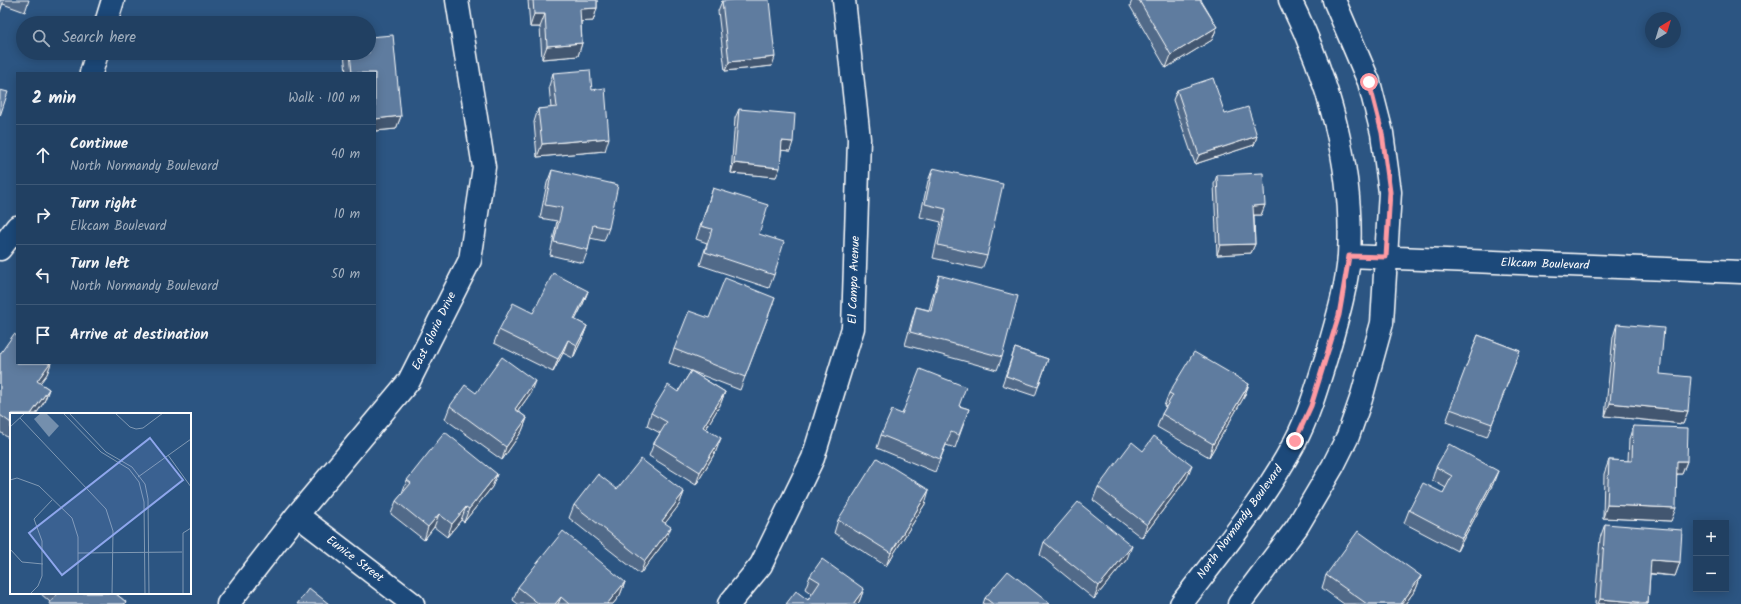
<!DOCTYPE html>
<html lang="en">
<head>
<meta charset="utf-8">
<style>
	body { margin:0; font-family:Kalam,sans-serif; background:#294768; color:#f1f3f6 }
	.controls { position:absolute; right:12px; bottom:12px; display:grid; overflow:hidden; border-radius:0px; box-shadow:0 2px 10px #0003 }
	.controls button { width:36px; height:36px; display:grid; place-items:center; padding:0; border:0; border-bottom:1px solid #3e5977; background:#214062; color:#f1f3f6; font:20px sans-serif }
	.compass { position:absolute; left:1645px; top:12px; width:36px; height:36px; border-radius:50%; background:#214062; box-shadow:0 2px 10px #0003; rotate:38deg }
	.stop { position:absolute; width:12px; height:12px; margin:-9px; border:3px solid #ff9aa2; border-radius:50%; background:#fff }
	.stop.end { background:#ff9aa2; border-color:#fff; box-shadow:0 1px 4px #0008 }
	.list { margin:0; padding:0; list-style:none }
	h2 { display:flex; justify-content:space-between; align-items:center; height:52px; margin:0; padding:0 16px; font-size:17px }
	h2 small { font-size:13px; font-weight:400; color:#a2afbe }
	.list li { display:grid; grid-template-columns:26px 1fr auto; gap:12px; align-items:center; box-sizing:border-box; height:60px; padding:0 16px; border-top:1px solid #3e5977 }
	.list b { display:block; font-size:15px; white-space:nowrap }
	.list p { margin:0; font-size:13px; white-space:nowrap; color:#a2afbe }
	.list em { font-size:13px; font-style:normal; color:#a2afbe }
	.icon { flex:none; width:22px; height:22px; fill:none; stroke:currentColor; stroke-width:2; stroke-linecap:round; stroke-linejoin:round }
	.map { position:relative; flex:none; width:1741px; height:604px; overflow:hidden }
	.search { position:absolute; background:#214062; box-shadow:0 2px 10px #0003; left:16px; top:16px; width:360px; height:44px; display:flex; align-items:center; gap:10px; box-sizing:border-box; padding:0 14px; border-radius:22px; color:#a2afbe; font-size:15px }
	.panel { position:absolute; background:#214062; box-shadow:0 2px 10px #0003; left:16px; top:72px; width:360px; height:292px; border-radius:0px }
	.map>svg:first-child { display:block }
</style>
</head>
<body>
<div class="map">
<svg width="1741" height="604" viewBox="0 0 1741 604">
	<rect width="100%" height="100%" fill="#2c5582"/>
	<filter id="ink" filterUnits="userSpaceOnUse"><feTurbulence type="fractalNoise" baseFrequency=".025" numOctaves="2"/><feDisplacementMap in="SourceGraphic" scale="8" xChannelSelector="R" yChannelSelector="G"/><feConvolveMatrix kernelMatrix="1 2 1 2 8 2 1 2 1" color-interpolation-filters="sRGB"/></filter>
	<g filter="url(#ink)">
		<g fill="none" stroke-linecap="round" stroke-linejoin="round">
			<g stroke="#fff" stroke-width="25">
				<path id="minor" d="M106,23l7,-23
					M91,73l6,-20
					M0,249l17,-22
					M297,515l116,89
					M228,604l69,-89 112,-134 61,-121 14,-93 -27,-167
					M729,604l32,-39 52,-107 40,-130 6,-189 -15,-139"/>
			</g>
			<g stroke="#fff" stroke-width="25">
				<path id="tertiary" d="M1349,256l392,16
					M1181,604c40,-52 83,-104 114,-162 14,-27 22,-55 31,-84 9,-32 21,-69 23,-103 5,-86 -21,-178 -59,-255
					M1239,604l58,-77 36,-61 15,-30 13,-37 21,-76 8,-131 -8,-59 -13,-51 -35,-82"/>
			</g>
			<use href="#minor" stroke="#1f4a7a" stroke-width="22"/>
			<use href="#tertiary" stroke="#1f4a7a" stroke-width="22"/>
		</g>
		<path fill="#516b89" stroke="#fff" d="M0,0h29l-4,12 -22,-8z
			M528,0h69v8l-4,13h-12l1,22 -4,13 -36,3 -2,-32h-10z
			M1132,0h69l16,27 -5,13 -46,28 -36,-62z
			M722,1l50,65 -47,5 -7,-60z
			M344,53h25l32,63 -5,13 -21,2v-58h-29z
			M553,73l39,17 13,61 -68,6 -3,-35 4,-13 13,-1 -2,-22z
			M1177,90l80,46 -3,9 -59,19 -22,-64z
			M739,109l51,42 -8,-1 -6,27 -45,-4 4,-55z
			M933,168l54,88 -5,13 -49,-11 8,-36 -21,-5 8,-36z
			M552,170l57,58 -5,13 -14,-3 -2,12 -5,13 -33,-8 7,-34 -17,-3 7,-35z
			M1217,175l48,30 -4,10h-7l1,29 -4,9 -34,2 -3,-71z
			M713,188l46,46 15,41 -5,13 -69,-23 7,-22 -11,-4z
			M939,275l63,82 -5,13 -92,-25 7,-25 4,-13 13,3 6,-22z
			M588,291l-5,13 -8,16 12,6 -5,13 -9,19 -10,-5 -10,19 -59,-29 5,-13 34,-17z
			M775,298l-35,92 -49,-19 34,21 -5,13 -14,23 10,23 -20,34 -47,-29 5,-13 6,-10 -13,-7 4,-13 27,-21 13,-21 -22,-8 5,-14 35,-31z
			M1617,324l43,50 28,37 -5,13 -78,-8 8,-79z
			M1478,335l42,16 -33,86 -41,-15z
			M1015,348l33,11 -13,37 -33,-11z
			M0,354l51,9 -4,11 -7,9 9,6 -5,13 -8,12h-25v26l-11,-8z
			M1249,384l-5,13 -35,60 -52,-30 5,-13 4,-7 -2,-1 5,-13z
			M476,393l54,1 -12,17 9,7 -5,13 -20,29 -57,-41 5,-13z
			M959,406l10,3 -14,39 -9,-3 -11,27 -58,-24 4,-13 21,-21z
			M1633,426l54,35 -5,13h-5l-6,47 -68,-3 1,-44 5,-14 19,1 1,-22z
			M1143,451l44,27 -45,60 -49,-38 5,-13z
			M1436,467l57,17 -36,67 -53,-28 5,-13 34,-17 3,-5 -14,-8z
			M497,474l-5,13 -28,35 -3,-2 -14,17 -13,-10 -10,13 -33,-26 5,-13 7,-8h-1l5,-13z
			M617,489l67,3 -5,13 -14,18 1,17 -26,34 -71,-56 5,-13z
			M925,504l-39,62 -52,-33 4,-13z
			M1605,524l75,38 -5,14 -25,-2 -2,30h-53l5,-66z
			M1044,542l83,17 -33,40 -54,-44z
			M1326,575l95,1 -5,13 -11,15h-61l-22,-16z
			M810,576l54,13 -5,13 -51,-2 4,-6 -7,-5z
			M625,582l-5,13 -7,9h-95l-5,-4 5,-13z
			M40,593h75l11,9 -1,2h-76l1,-2z
			M985,598l65,6h-67z"/>
		<path fill="#42576f" stroke="#fff" d="M597,8l-4,13 -18,1 5,-13z
			M534,14h11l-5,13h-10z
			M1217,27l-5,13 -46,28 5,-13z
			M582,43l-4,13 -36,3 5,-13z
			M775,57l-3,9 -47,5 4,-9z
			M401,116l-5,13 -21,2v-12z
			M1257,136l-3,9 -59,19 4,-9z
			M609,138l-4,13 -68,6 5,-13z
			M782,141l11,1 -3,9 -11,-1z
			M734,163l46,5 -4,9 -45,-4z
			M1265,205l-4,10h-11l3,-9z
			M1255,244l-4,9 -34,2 3,-10z
			M588,291l-5,13 -14,28 5,-13z
			M587,326l-5,13 -9,19 4,-13z
			M568,340l-5,13 -10,19 5,-13z
			M50,363h1l-4,11 -15,20 5,-13z
			M535,381l-5,13 -20,28 5,-13z
			M1249,384l-5,13 -35,60 4,-13z
			M49,389l-5,13 -8,12h-5z
			M725,392l-5,13 -21,35 4,-13z
			M1610,403l78,8 -5,13 -78,-8z
			M527,418l-5,13 -20,29 4,-13z
			M721,438l-5,13 -20,34 4,-13z
			M1677,461h10l-5,13h-10z
			M1192,465l-5,13 -45,60 5,-13z
			M1498,471l-5,13 -36,67 5,-13z
			M497,474l-5,13 -28,35 5,-13z
			M929,490l-4,14 -39,62 5,-13z
			M684,492l-5,13 -22,29 5,-13z
			M1607,505l69,3 -5,13 -68,-3z
			M466,507l-5,13 -14,17 5,-13z
			M439,514l-5,13 -10,13 4,-13z
			M671,527l-5,13 -26,34 5,-13z
			M1132,546l-5,13 -33,40 5,-13z
			M1651,560l29,2 -5,14 -29,-3z
			M1421,576l-5,13 -11,15h-4z
			M625,582l-5,13 -7,9h-6z
			M864,589l-5,13 -2,2h-4z
			M561,597l-3,7h-3z
			M1600,599l48,4v1h-50z"/>
		<path fill="#5e7c9f" stroke="#fff" d="M0,0h4l-4,12z
			M533,0h64v8l-17,1 2,34 -35,3 -2,-32h-11z
			M735,0h34l6,57 -46,5 -7,-61z
			M1139,0h61l17,27 -46,28z
			M393,35l8,81 -26,3v-46h-23l-2,-20h19v-16z
			M590,70l2,20 13,-2 4,50 -67,6 -4,-35 19,-2 -4,-34z
			M1213,78l12,36 23,-7 9,29 -58,19 -22,-65z
			M0,90l8,2 -8,24z
			M739,109l56,5 -2,28 -11,-1 -2,27 -46,-5z
			M933,168l70,16 -16,72 -49,-11 8,-36 -21,-5z
			M552,170l66,15 -9,43 -16,-3 -5,25 -34,-8 8,-34 -17,-3z
			M1263,173l2,32 -12,1 2,38 -35,1 -3,-70z
			M713,188l55,17 -9,29 25,8 -10,33 -69,-23 7,-23 -11,-3z
			M553,273l35,18 -14,28 13,7 -10,19 -9,-5 -10,19 -59,-29 14,-27 20,10z
			M939,275l79,21 -16,61 -92,-25 6,-25 15,4z
			M725,278l50,20 -30,79 -71,-28 15,-38 20,7z
			M1617,324l47,4 -4,46 31,3 -3,34 -78,-8z
			M14,334l3,2v27h33l-13,18 12,8 -18,25h-20v9l-11,-8v-61z
			M1478,335l42,16 -28,73 -42,-15z
			M1015,348l33,11 -10,28 -32,-11z
			M1194,352l55,32 -36,60 -51,-30 11,-19 -4,-2z
			M502,357l33,24 -20,28 12,9 -21,29 -56,-41 15,-21 11,8z
			M920,369l46,18 -7,19 10,3 -10,26 -8,-3 -11,27 -59,-24 11,-25 10,4z
			M691,371l34,21 -22,35 18,11 -21,34 -46,-29 13,-21 -16,-9 17,-28 10,7z
			M1633,426l55,2 -1,33h-10l-1,47 -69,-3 2,-45 23,1z
			M445,432l52,42 -28,35 -3,-2 -14,17 -13,-10 -11,13 -32,-26 15,-18 -4,-3z
			M1154,436l38,29 -45,60 -49,-38 34,-45 11,9z
			M1449,444l49,27 -36,67 -53,-28 14,-27 20,10 9,-17 -16,-9z
			M877,458l52,32 -38,63 -53,-33z
			M641,459l43,33 -22,29 9,6 -26,34 -71,-56 24,-31 19,15z
			M1078,502l54,44 -33,40 -55,-44z
			M1605,524l77,6 -2,32 -29,-2 -3,43 -48,-4z
			M563,531l62,51 -18,22h-38l-8,-7 -6,7h-16l-21,-17z
			M1358,531l63,45 -20,28h-34l-41,-29z
			M822,559l42,30 -11,15h-67l10,-13 12,9 12,-18 -10,-6z
			M1008,571l42,33h-57l-8,-6z
			M309,588l20,16h-32z
			M58,593h57l11,9 -2,2h-75z"/>
	</g>
	<g fill="none" stroke-linecap="round" stroke-linejoin="round" filter="url(#ink)">
		<path stroke="#ff9aa2" stroke-width="5" d="M1295,441l16,-35 28,-91 10,-59 37,1 4,-65 -8,-59 -13,-51"/>
	</g>
	<g text-anchor="middle" dominant-baseline="central" stroke-width="4" stroke-linejoin="round" paint-order="stroke">
		<g font-size="12" fill="#fff" stroke="#1f4a7a">
			<text transform="translate(1545 264) rotate(2)">Elkcam Boulevard</text>
			<text transform="translate(854 280) rotate(-88)">El Campo Avenue</text>
			<text transform="translate(434 331) rotate(-64)">East Gloria Drive</text>
			<text transform="translate(1240 522) rotate(-54)">North Normandy Boulevard</text>
			<text transform="translate(355 559) rotate(37)">Eunice Street</text>
		</g>
	</g>
	<g transform="translate(10 413)">
		<rect width="181" height="181" fill="#2c5582"/>
		<path d="M31,0h5l13,13 -10,11 -15,-18z" fill="#748fad"/>
		<path fill="none" stroke="#8099b4" stroke-width="1" d="M53,0l38,39 28,17 10,13 5,20 1,92M59,0l37,39 26,15 13,17 3,15 1,95M105,0l15,14 6,2 7,-1 20,-15M10,5l86,91 7,22 -1,63M0,14l15,-14M158,42l23,32M128,64l53,-38M0,67l7,-2 22,8 33,32 6,19v57M0,136l12,13 21,2M68,140l104,-1M20,181l8,-8 4,-10v-35l-8,-22 18,-19M173,181v-61l8,-5"/>
		<path fill="#8ea6ec" fill-opacity="0.15" stroke="#8ea6ec" stroke-width="2" d="M140,25l33,42 -121,95 -33,-42z"/>
		<rect width="181" height="181" fill="none" stroke="#fff" stroke-width="2"/>
	</g>
</svg>
<div class="controls">
<button>+</button>
<button>−</button>
</div>
<svg class="compass" viewBox="-18 -18 36 36"><path d="M0-13l5 13h-10z" fill="#e53935"/><path d="M0 13l5-13h-10z" fill="#a2afbe"/></svg>
<div class="stop" style="left:1369px;top:82px"></div>
<div class="stop end" style="left:1295px;top:441px"></div>
<div class="search"><svg class="icon" aria-label="search" viewBox="0 0 24 24"><circle cx="10" cy="10" r="6"/><path d="M15 15l6 6"/></svg>Search here</div>
<section class="panel">
<h2>2 min<small>Walk · 100 m</small></h2>
<ul class="list">
<li><svg class="icon" aria-label="ahead" viewBox="0 0 24 24"><path d="M12 20V5M6 11l6-6 6 6"/></svg><div><b>Continue</b><p>North Normandy Boulevard</p></div><em>40 m</em></li>
<li><svg class="icon" aria-label="right" viewBox="0 0 24 24"><path d="M7 20v-9h11M14 6l5 5-5 5"/></svg><div><b>Turn right</b><p>Elkcam Boulevard</p></div><em>10 m</em></li>
<li><svg class="icon" aria-label="left" viewBox="0 0 24 24"><path d="M17 20v-9H6M10 6l-5 5 5 5"/></svg><div><b>Turn left</b><p>North Normandy Boulevard</p></div><em>50 m</em></li>
<li><svg class="icon" aria-label="arrive" viewBox="0 0 24 24"><path d="M6 21V4h12l-3 4 3 4H6"/></svg><div><b>Arrive at destination</b></div></li>
</ul>
</section>
</div>
</body>
</html>
